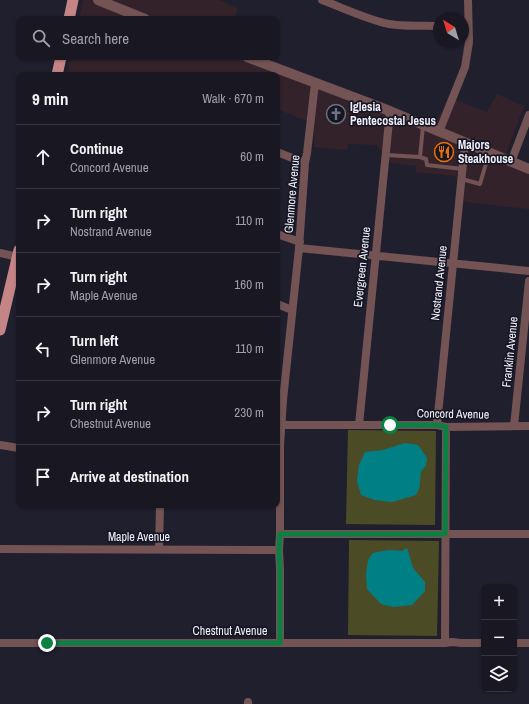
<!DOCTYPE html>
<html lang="en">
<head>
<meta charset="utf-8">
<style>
	body { margin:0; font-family:"Archivo Narrow",sans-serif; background:#21202a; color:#f1f3f6 }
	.controls { position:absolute; right:12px; bottom:12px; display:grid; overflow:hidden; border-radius:8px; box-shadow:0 1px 3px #0004 }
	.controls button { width:36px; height:36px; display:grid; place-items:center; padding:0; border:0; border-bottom:1px solid #363640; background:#181722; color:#f1f3f6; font:20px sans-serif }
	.compass { position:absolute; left:433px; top:12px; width:36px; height:36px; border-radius:50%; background:#181722; box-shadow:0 1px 3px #0004; rotate:322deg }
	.stop { position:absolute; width:12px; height:12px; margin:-9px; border:3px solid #0b8043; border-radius:50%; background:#fff }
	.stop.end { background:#0b8043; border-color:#fff; box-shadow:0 1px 4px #0008 }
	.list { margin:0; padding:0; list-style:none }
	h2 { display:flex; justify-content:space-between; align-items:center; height:52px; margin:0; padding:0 16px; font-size:17px }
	h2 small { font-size:13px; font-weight:400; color:#9f9fa5 }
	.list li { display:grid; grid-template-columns:26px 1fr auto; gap:12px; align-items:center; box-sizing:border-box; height:64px; padding:0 16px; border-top:1px solid #363640 }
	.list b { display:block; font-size:15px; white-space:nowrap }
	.list p { margin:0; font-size:13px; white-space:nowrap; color:#9f9fa5 }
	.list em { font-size:13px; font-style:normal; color:#9f9fa5 }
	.icon { flex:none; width:22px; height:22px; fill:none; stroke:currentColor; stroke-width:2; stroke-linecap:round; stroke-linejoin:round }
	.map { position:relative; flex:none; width:529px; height:704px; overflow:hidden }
	.search { position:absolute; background:#181722; box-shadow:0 1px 3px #0004; left:16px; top:16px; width:264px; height:44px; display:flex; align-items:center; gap:10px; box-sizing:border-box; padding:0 14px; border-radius:8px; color:#9f9fa5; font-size:15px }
	.panel { position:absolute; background:#181722; box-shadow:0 1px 3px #0004; left:16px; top:72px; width:264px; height:436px; border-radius:8px }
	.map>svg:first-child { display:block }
</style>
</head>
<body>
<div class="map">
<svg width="529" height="704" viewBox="0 0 529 704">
	<rect width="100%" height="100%" fill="#201f2e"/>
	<path fill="#34222b" d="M83,0h136l19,9 -4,10h-155z
		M71,57h190l174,68 13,-28 39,15 10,-18 27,12 -18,48 23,11v44l-64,-7 -10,-26 -39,-4v-6l-25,-3 -15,-18 -28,-1 -1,6 -33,-3v-23l-37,-15v-34h-210z"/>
	<path fill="#4b4c26" d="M348,430l88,1 -1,94 -89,-1z
		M349,540l90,1 -2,95 -89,-1z"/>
	<path fill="#008085" d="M405,443l13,2 9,13 -1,8c-7,6 -5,7 -6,16 0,5 -2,9 -4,13l-24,7 -17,-2 -14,-5 -4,-14 2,-16 6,-13 18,-2z
		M407,548l6,20 12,14v9l-13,14 -19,2 -12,-3 -14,-15 -1,-15 2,-14 5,-7 16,-3 13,1z"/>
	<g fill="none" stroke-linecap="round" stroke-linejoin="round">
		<path stroke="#735354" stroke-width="4" d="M386,155l34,2 6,2 1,6 36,4
			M420,157l3,-31
			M462,179l18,5 9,-31"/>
		<path stroke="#735354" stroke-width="8" d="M322,0c21,8 46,20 67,24 17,3 33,1 50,2
			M439,132l26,-65 4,-25 -1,-42
			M277,152l28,11
			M511,162l18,-47
			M277,234l23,8
			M299,248l230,23
			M0,253l18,4
			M277,304l15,6
			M281,425h156l9,2 83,-1
			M359,425l31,-314
			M437,425l28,-282
			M514,426l15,-145
			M0,445l19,3
			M280,534h249
			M0,549l279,1
			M159,549l1,-44
			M0,643h445l7,-1 9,1h23
			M280,643v-74l-1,-19 1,-16v-89l3,-45 16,-152 6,-85 2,-10 8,-70
			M445,643l1,-216
			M514,643h15
			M248,704v-2"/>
		<path stroke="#735354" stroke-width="10" d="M98,0l47,19
			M247,57l143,54 139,58"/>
		<path stroke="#c58587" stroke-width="11" d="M69,19l4,-19
			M57,75l4,-18
			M0,330l19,-80"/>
	</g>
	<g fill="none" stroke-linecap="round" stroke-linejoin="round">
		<path stroke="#0b8043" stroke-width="5" d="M47,643h233v-74l-1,-19 1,-16h165l1,-107 -9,-2h-47"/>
	</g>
	<defs>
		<g id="church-ring" transform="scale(1)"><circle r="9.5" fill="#171624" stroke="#6b7280" stroke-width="1.5"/><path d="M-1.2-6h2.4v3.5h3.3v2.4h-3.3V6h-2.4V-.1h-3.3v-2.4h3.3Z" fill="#6b7280"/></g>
		<g id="restaurant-ring" transform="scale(1)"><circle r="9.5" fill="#171624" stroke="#e8710a" stroke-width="1.5"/><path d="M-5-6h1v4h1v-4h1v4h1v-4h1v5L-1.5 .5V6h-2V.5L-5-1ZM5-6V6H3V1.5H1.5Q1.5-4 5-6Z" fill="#e8710a"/></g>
	</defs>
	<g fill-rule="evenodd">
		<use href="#church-ring" x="336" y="114"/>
		<use href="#restaurant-ring" x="444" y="152"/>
	</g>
	<g text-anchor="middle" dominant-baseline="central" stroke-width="3.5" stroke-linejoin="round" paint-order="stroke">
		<g font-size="12" font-weight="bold" fill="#f0f0fa" stroke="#171624" text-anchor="start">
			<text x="350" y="107">Iglesia<tspan x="350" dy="14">Pentecostal Jesus</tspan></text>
			<text x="458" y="145">Majors<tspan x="458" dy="14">Steakhouse</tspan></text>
		</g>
		<g font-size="12" fill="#f0f0fa" stroke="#171624">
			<text transform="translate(292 194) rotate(-85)">Glenmore Avenue</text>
			<text transform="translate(362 267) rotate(-84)">Evergreen Avenue</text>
			<text transform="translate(439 283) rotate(-84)">Nostrand Avenue</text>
			<text transform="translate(510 352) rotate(-84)">Franklin Avenue</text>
			<text transform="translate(453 414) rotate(1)">Concord Avenue</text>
			<text x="139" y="537">Maple Avenue</text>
			<text x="230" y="631">Chestnut Avenue</text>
		</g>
	</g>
</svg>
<div class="controls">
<button>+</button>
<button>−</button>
<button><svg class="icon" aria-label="layers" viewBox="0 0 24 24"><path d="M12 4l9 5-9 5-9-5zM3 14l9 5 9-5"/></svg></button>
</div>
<svg class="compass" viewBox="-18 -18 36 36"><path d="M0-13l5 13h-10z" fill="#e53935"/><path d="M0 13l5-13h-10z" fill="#9f9fa5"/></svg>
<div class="stop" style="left:390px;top:425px"></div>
<div class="stop end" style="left:47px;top:643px"></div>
<div class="search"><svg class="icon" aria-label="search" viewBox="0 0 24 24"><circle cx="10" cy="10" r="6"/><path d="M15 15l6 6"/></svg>Search here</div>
<section class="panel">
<h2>9 min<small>Walk · 670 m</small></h2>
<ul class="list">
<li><svg class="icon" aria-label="ahead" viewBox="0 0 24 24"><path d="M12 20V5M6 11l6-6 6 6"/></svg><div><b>Continue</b><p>Concord Avenue</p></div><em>60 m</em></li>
<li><svg class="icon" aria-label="right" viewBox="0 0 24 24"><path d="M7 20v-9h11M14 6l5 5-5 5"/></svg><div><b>Turn right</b><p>Nostrand Avenue</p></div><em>110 m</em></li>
<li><svg class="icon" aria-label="right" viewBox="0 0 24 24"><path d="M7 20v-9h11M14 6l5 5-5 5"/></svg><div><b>Turn right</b><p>Maple Avenue</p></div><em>160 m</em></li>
<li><svg class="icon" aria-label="left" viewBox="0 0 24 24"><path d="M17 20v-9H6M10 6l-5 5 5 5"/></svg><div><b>Turn left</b><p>Glenmore Avenue</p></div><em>110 m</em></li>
<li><svg class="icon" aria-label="right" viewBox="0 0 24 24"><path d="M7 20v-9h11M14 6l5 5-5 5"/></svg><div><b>Turn right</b><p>Chestnut Avenue</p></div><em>230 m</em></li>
<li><svg class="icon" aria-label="arrive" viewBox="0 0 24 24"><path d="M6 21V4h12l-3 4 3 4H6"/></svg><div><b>Arrive at destination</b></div></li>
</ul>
</section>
</div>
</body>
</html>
